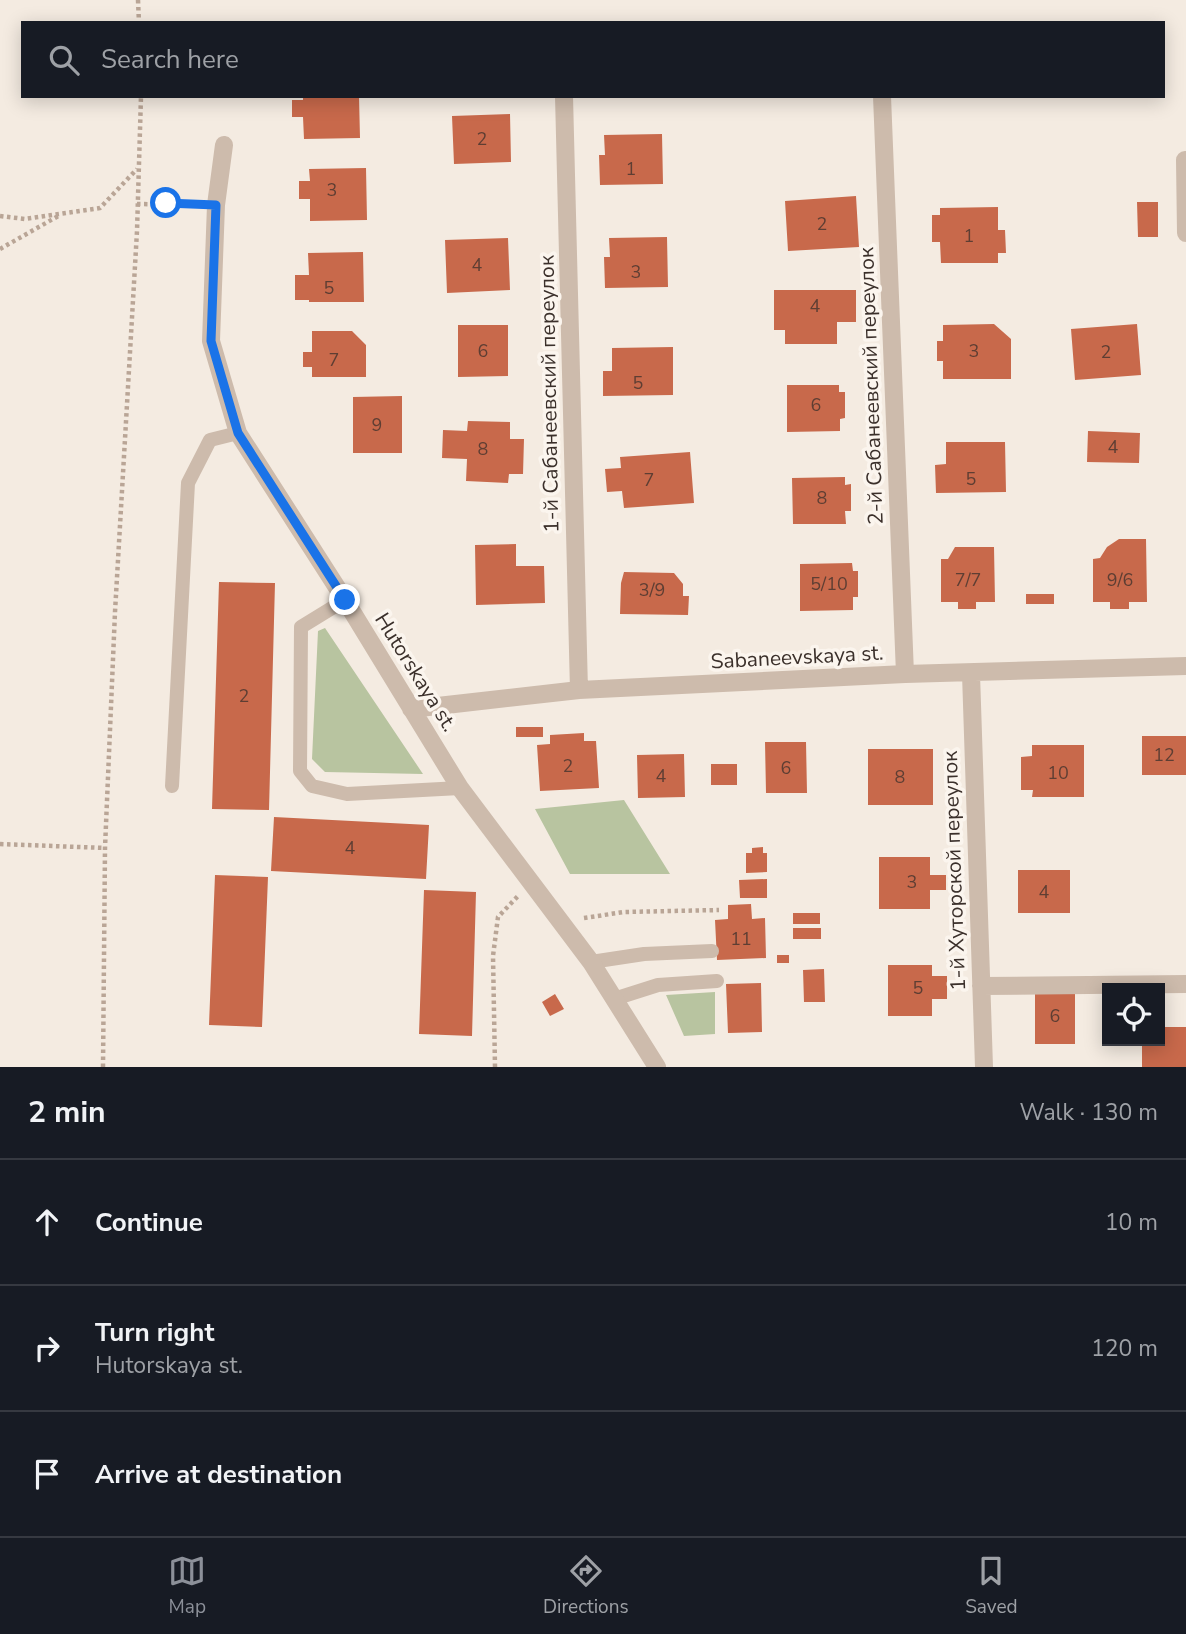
<!DOCTYPE html>
<html lang="en">
<head>
<meta charset="utf-8">
<style>
	body { margin:0; font-family:"Nunito Sans",sans-serif; background:#20242c; color:#f1f3f6 }
	.controls { position:absolute; right:21px; bottom:21px; display:grid; overflow:hidden; border-radius:0px; box-shadow:0 4px 18px #0003 }
	.controls button { width:63px; height:63px; display:grid; place-items:center; padding:0; border:0; border-bottom:2px solid #363941; background:#171b24; color:#f1f3f6; font:35px sans-serif }
	.stop { position:absolute; width:21px; height:21px; margin:-16px; border:5px solid #1a73e8; border-radius:50%; background:#fff }
	.stop.end { background:#1a73e8; border-color:#fff; box-shadow:0 2px 7px #0008 }
	.list { margin:0; padding:0; list-style:none }
	h2 { display:flex; justify-content:space-between; align-items:center; height:91px; margin:0; padding:0 28px; font-size:30px }
	h2 small { font-size:23px; font-weight:400; color:#9ea1a6 }
	.list li { display:grid; grid-template-columns:46px 1fr auto; gap:21px; align-items:center; box-sizing:border-box; height:126px; padding:0 28px; border-top:2px solid #363941 }
	.list b { display:block; font-size:26px; white-space:nowrap }
	.list p { margin:0; font-size:23px; white-space:nowrap; color:#9ea1a6 }
	.list em { font-size:23px; font-style:normal; color:#9ea1a6 }
	.icon { flex:none; width:38px; height:38px; fill:none; stroke:currentColor; stroke-width:2; stroke-linecap:round; stroke-linejoin:round }
	.map { position:relative; flex:none; width:1186px; height:1067px; overflow:hidden }
	.search { position:absolute; background:#171b24; box-shadow:0 4px 18px #0003; left:21px; right:21px; top:21px; height:77px; display:flex; align-items:center; gap:18px; box-sizing:border-box; padding:0 24px; border-radius:0px; color:#9ea1a6; font-size:26px }
	.sheet { height:469px; background:#171b24 }
	nav { display:flex; justify-content:space-around; align-items:center; box-sizing:border-box; height:98px; border-top:2px solid #363941; background:#171b24; font-size:19px; color:#9ea1a6 }
	nav a { display:grid; justify-items:center; gap:4px }
	nav .on { color:#8c9099 }
	.map>svg:first-child { display:block }
</style>
</head>
<body>
<div class="map">
<svg width="1186" height="1067" viewBox="0 0 1186 1067">
	<rect width="100%" height="100%" fill="#f4ebe1"/>
	<path fill="#b8c4a0" d="M325,628l98,146 -98,-2 -13,-13 6,-128z
		M624,800l46,74h-100l-35,-65z
		M715,992v42l-31,2 -18,-41z"/>
	<path fill="#c8694b" d="M303,96h56l1,42 -56,1 -1,-22h-11v-17h11z
		M510,114l1,48 -57,2 -2,-48z
		M662,134l1,50 -63,1 -1,-30h6l-1,-20z
		M366,168l1,52 -57,1v-22h-11v-18h11l-1,-12z
		M856,196l3,51 -71,4 -3,-50z
		M1137,202h21v35h-20z
		M998,207v23h7l1,23h-8v10h-57l-1,-21h-8v-27h8v-7z
		M667,237l1,50 -63,1 -1,-31h6l-1,-19z
		M508,238l2,52 -63,3 -2,-53z
		M363,252l1,50h-55v-2h-14v-25h14l-1,-22z
		M774,290h82v32h-19v22h-52v-14h-11z
		M994,324l17,15v40h-68v-18h-6v-20h6v-16z
		M1137,324l4,51 -66,5 -4,-51z
		M458,325h50v51l-50,1z
		M312,331h40l14,14v32h-54v-10h-9v-15h9z
		M673,347v48l-70,1v-25h9v-23z
		M787,385h52v7h6v26l-5,1v12l-53,1z
		M402,396v57h-49v-56z
		M468,421l42,1v17h14l-1,35h-14l-1,9 -42,-2 1,-22 -25,-1 1,-28 24,1z
		M1088,431l52,2 -1,30 -52,-1z
		M946,442h59l1,50 -70,1 -1,-28 11,-1z
		M690,452l4,51 -70,5 -2,-17 -15,1 -2,-23 16,-1 -1,-11z
		M845,477v8l6,-1v27h-6l1,13h-53l-1,-46z
		M1119,539h27l1,63h-18v7h-19v-7h-17v-43l7,-1 7,-11z
		M516,544v22h28l1,37 -69,2 -1,-60z
		M955,547h39l1,55h-19v7h-18v-7h-17v-43h7z
		M852,563l1,8h5v26h-5v13l-53,1v-47z
		M624,572l50,1 9,11v12h6l-1,19 -68,-1 1,-31z
		M219,582l56,1 -6,227 -57,-1z
		M1026,594h28v10h-28z
		M516,727h27v10h-27z
		M584,733v8h12l3,47 -59,3 -3,-46 13,-1v-9z
		M1142,736h44v39h-44z
		M765,742h41l1,51h-41z
		M1032,745h52v52h-52l1,-7h-12v-33l11,-1z
		M868,749h65v56h-65z
		M684,754l1,43 -47,1 -1,-43z
		M711,764h26v21h-26z
		M274,817l155,8 -3,54 -155,-8z
		M763,847v6h4v19l-21,1v-20h6v-5z
		M879,857h51v18h16v15h-16v19h-51z
		M1018,870h52v43h-52z
		M215,875l53,2 -6,150 -53,-2z
		M767,879v19h-27l-1,-18z
		M424,890l52,2 -4,144 -53,-2z
		M751,904l1,15 13,-1 1,40 -49,2 -2,-40 13,-1v-14z
		M793,913h27v11h-27z
		M793,928h28v11h-28z
		M777,955h12v8h-12z
		M888,965h44v11h15v23h-15v17h-44z
		M824,969l1,33h-21l-1,-32z
		M761,983l1,49 -34,1 -2,-49z
		M1035,988h40v56h-40z
		M555,994l9,15 -14,7 -8,-14z
		M1160,1027h26v40h-44v-26h18z"/>
	<g fill="none" stroke-linecap="round" stroke-linejoin="round">
		<path stroke="#b9a596" stroke-width="4.5" stroke-dasharray="3.5 3.5" stroke-linecap="butt" d="M138,0l1,23
			M137,204l60,1
			M0,216l25,3 75,-11 37,-39
			M0,249l60,-34
			M0,844l105,4
			M584,918l40,-6 95,-2
			M103,1067l2,-219 10,-236 22,-381 4,-135
			M495,1067l-2,-111 5,-39 20,-21"/>
		<path stroke="#cdbbac" stroke-width="14" d="M345,600l-44,27 -1,144 12,15 35,8 113,-6
			M172,786l16,-303 22,-43 28,-7
			M591,962l53,-8 68,-3
			M614,999l44,-14 59,-4"/>
		<path stroke="#cdbbac" stroke-width="18" d="M564,96l15,594
			M882,96l23,578
			M224,145l-8,60 -5,136 27,92 107,167 115,188 131,174 66,105
			M1185,160l1,73
			M971,674l13,393
			M411,709l168,-19 326,-16 281,-8
			M981,986l205,-2"/>
	</g>
	<g fill="none" stroke-linecap="round" stroke-linejoin="round">
		<path stroke="#1a73e8" stroke-width="9" d="M166,203l50,2 -5,136 27,92 107,167"/>
	</g>
	<g text-anchor="middle" dominant-baseline="central" stroke-width="7" stroke-linejoin="round" paint-order="stroke">
		<g font-size="18" fill="#5e3e33">
			<text x="482" y="139">2</text>
			<text x="631" y="169">1</text>
			<text x="332" y="190">3</text>
			<text x="822" y="224">2</text>
			<text x="969" y="236">1</text>
			<text x="477" y="265">4</text>
			<text x="636" y="272">3</text>
			<text x="329" y="288">5</text>
			<text x="815" y="306">4</text>
			<text x="483" y="351">6</text>
			<text x="974" y="351">3</text>
			<text x="1106" y="352">2</text>
			<text x="334" y="360">7</text>
			<text x="638" y="383">5</text>
			<text x="816" y="405">6</text>
			<text x="377" y="425">9</text>
			<text x="1113" y="447">4</text>
			<text x="483" y="449">8</text>
			<text x="971" y="479">5</text>
			<text x="649" y="480">7</text>
			<text x="822" y="498">8</text>
			<text x="968" y="580">7/7</text>
			<text x="1120" y="580">9/6</text>
			<text x="829" y="584">5/10</text>
			<text x="652" y="590">3/9</text>
			<text x="244" y="696">2</text>
			<text x="1164" y="755">12</text>
			<text x="568" y="766">2</text>
			<text x="786" y="768">6</text>
			<text x="1058" y="773">10</text>
			<text x="661" y="776">4</text>
			<text x="900" y="777">8</text>
			<text x="350" y="848">4</text>
			<text x="912" y="882">3</text>
			<text x="1044" y="892">4</text>
			<text x="741" y="939">11</text>
			<text x="918" y="988">5</text>
			<text x="1055" y="1016">6</text>
		</g>
		<g font-size="21" fill="#3b302b" stroke="#fbf5ee">
			<text transform="translate(871 386) rotate(-92)">2-й Сабанеевский переулок</text>
			<text transform="translate(549 394) rotate(-91)">1-й Сабанеевский переулок</text>
			<text transform="translate(797 657) rotate(-3)">Sabaneevskaya st.</text>
			<text transform="translate(416 672) rotate(58)">Hutorskaya st.</text>
			<text transform="translate(954 871) rotate(-92)">1-й Хуторской переулок</text>
		</g>
	</g>
</svg>
<div class="controls">
<button><svg class="icon" aria-label="locate" viewBox="0 0 24 24"><circle cx="12" cy="12" r="6"/><path d="M12 2v4M12 18v4M2 12h4M18 12h4"/></svg></button>
</div>
<div class="stop" style="left:166px;top:203px"></div>
<div class="stop end" style="left:345px;top:600px"></div>
<div class="search"><svg class="icon" aria-label="search" viewBox="0 0 24 24"><circle cx="10" cy="10" r="6"/><path d="M15 15l6 6"/></svg>Search here</div>
</div>
<section class="sheet">
<h2>2 min<small>Walk · 130 m</small></h2>
<ul class="list">
<li><svg class="icon" aria-label="ahead" viewBox="0 0 24 24"><path d="M12 20V5M6 11l6-6 6 6"/></svg><div><b>Continue</b></div><em>10 m</em></li>
<li><svg class="icon" aria-label="right" viewBox="0 0 24 24"><path d="M7 20v-9h11M14 6l5 5-5 5"/></svg><div><b>Turn right</b><p>Hutorskaya st.</p></div><em>120 m</em></li>
<li><svg class="icon" aria-label="arrive" viewBox="0 0 24 24"><path d="M6 21V4h12l-3 4 3 4H6"/></svg><div><b>Arrive at destination</b></div></li>
</ul>
</section>
<nav>
<a class="on"><svg class="icon" aria-label="map" viewBox="0 0 24 24"><path d="M3 6l6-2 6 2 6-2v14l-6 2-6-2-6 2zM9 4v14M15 6v14"/></svg>Map</a>
<a><svg class="icon" aria-label="directions" viewBox="0 0 24 24"><path d="M12 3l9 9-9 9-9-9zM9 14v-3h6M13 9l2 2-2 2"/></svg>Directions</a>
<a><svg class="icon" aria-label="saved" viewBox="0 0 24 24"><path d="M7 4h10v16l-5-4-5 4z"/></svg>Saved</a>
</nav>
</body>
</html>
